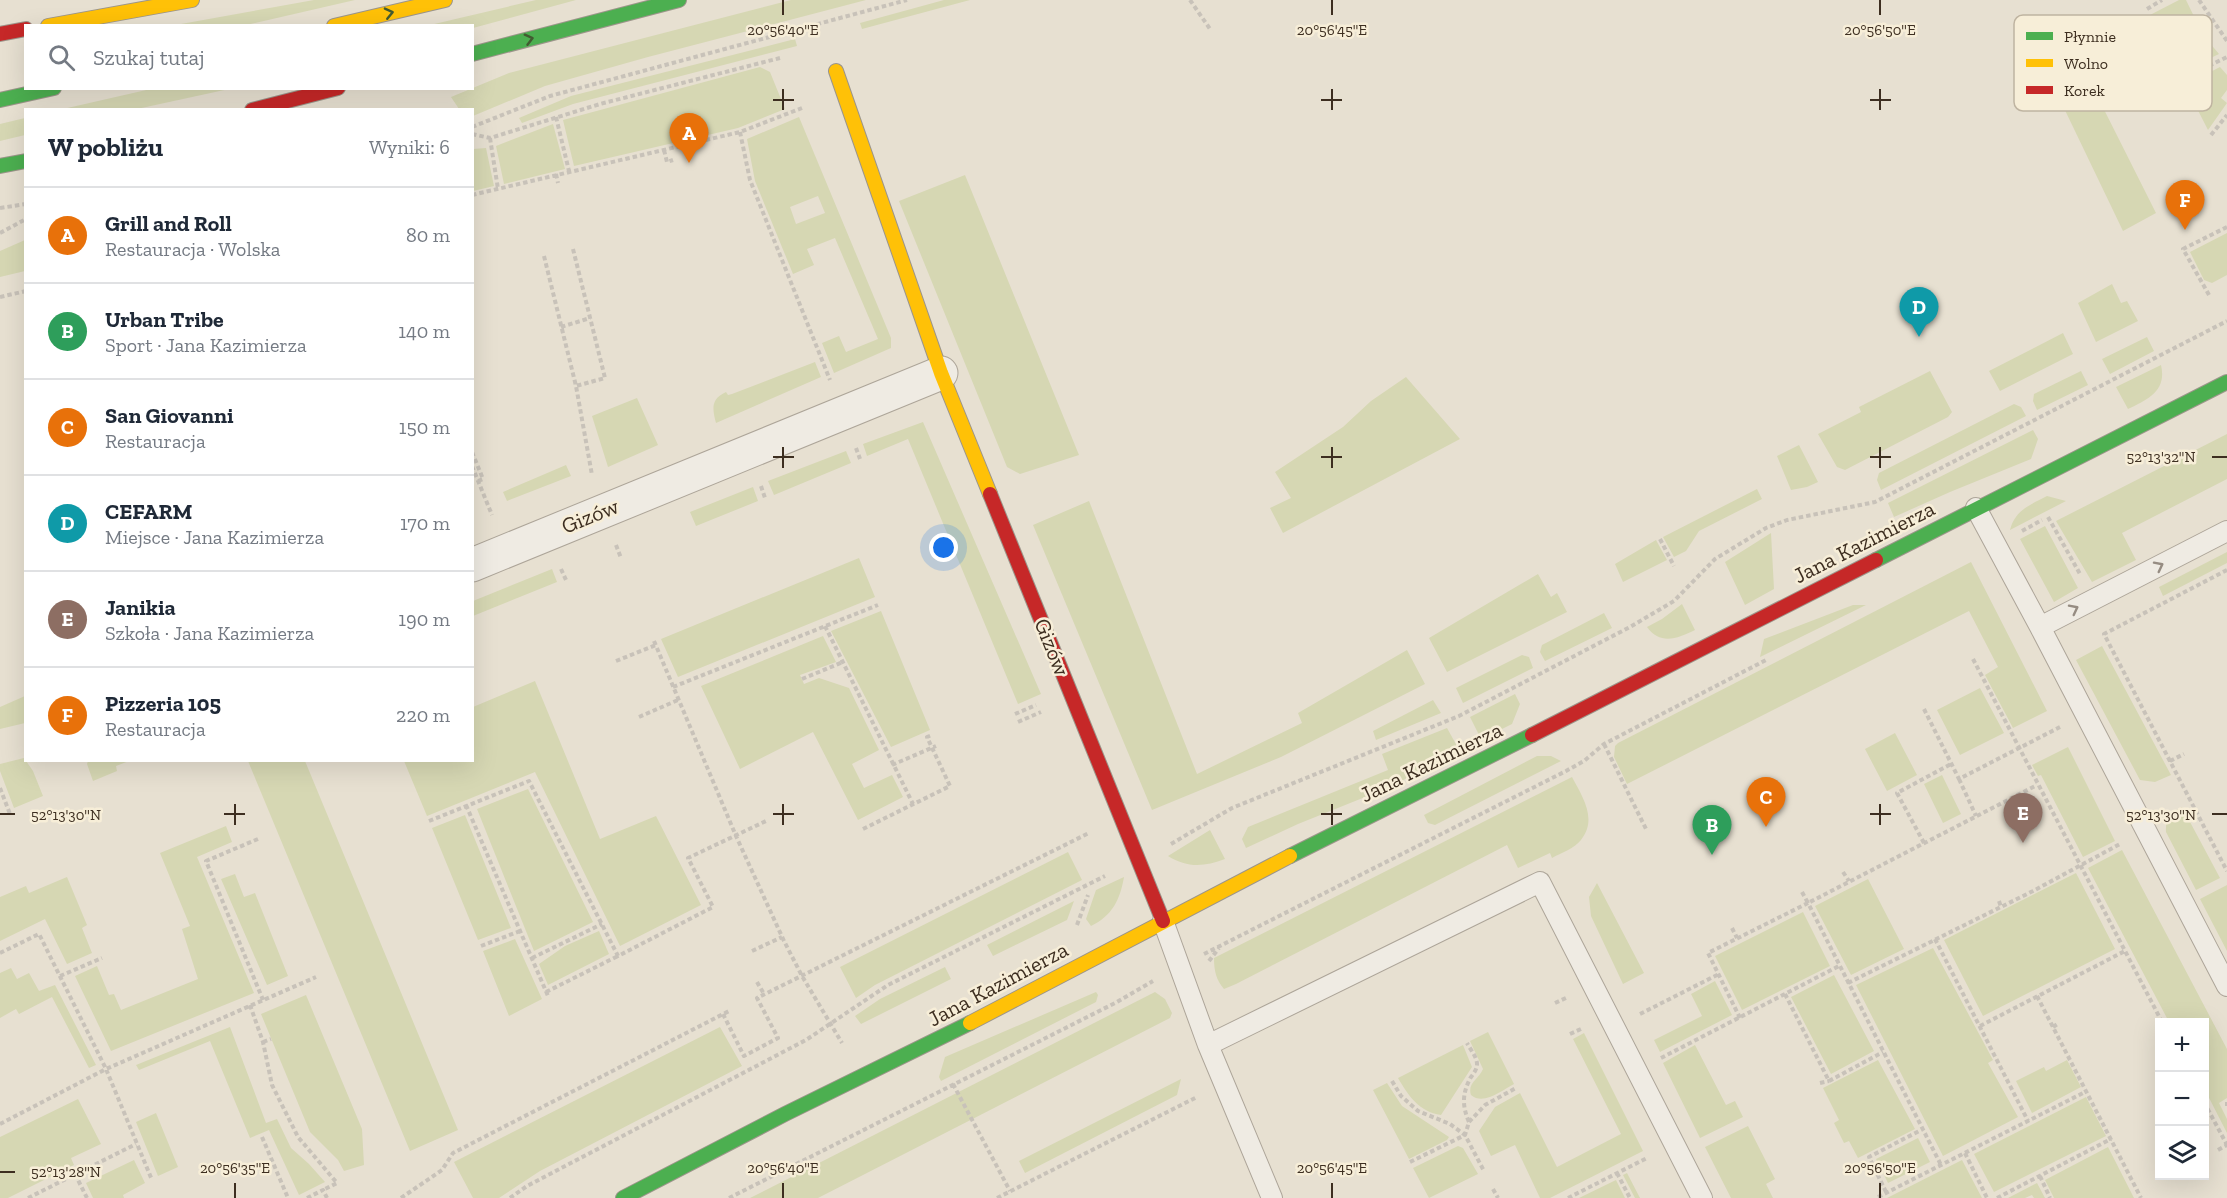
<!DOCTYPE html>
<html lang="pl">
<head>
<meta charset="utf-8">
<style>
	body { margin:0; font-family:"Zilla Slab",serif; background:#f2f2f3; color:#1f2937 }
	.controls { position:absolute; right:18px; bottom:18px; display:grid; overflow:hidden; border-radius:0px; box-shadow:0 6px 24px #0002 }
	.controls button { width:54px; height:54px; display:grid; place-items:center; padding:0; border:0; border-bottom:2px solid #e0e1e3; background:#fff; color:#1f2937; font:30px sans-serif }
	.you { position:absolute; left:944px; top:548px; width:21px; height:21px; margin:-15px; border:4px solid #fff; border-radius:50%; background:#1a73e8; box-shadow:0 0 0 9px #1a73e833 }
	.badge { display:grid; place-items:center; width:39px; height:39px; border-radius:50%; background:#786c5e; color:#fff; font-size:20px; font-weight:700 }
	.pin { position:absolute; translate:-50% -50px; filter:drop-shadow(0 2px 3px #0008) }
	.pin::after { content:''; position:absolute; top:32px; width:21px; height:18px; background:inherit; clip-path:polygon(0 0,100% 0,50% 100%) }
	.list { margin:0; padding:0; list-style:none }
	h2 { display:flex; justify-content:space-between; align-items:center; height:78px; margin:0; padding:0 24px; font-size:26px }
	h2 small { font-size:20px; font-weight:400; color:#747a83 }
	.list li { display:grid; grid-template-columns:39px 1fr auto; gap:18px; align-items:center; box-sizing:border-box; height:96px; padding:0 24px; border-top:2px solid #e0e1e3 }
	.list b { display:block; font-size:22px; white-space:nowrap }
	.list p { margin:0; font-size:20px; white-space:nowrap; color:#747a83 }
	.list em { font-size:20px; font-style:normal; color:#747a83 }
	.icon { flex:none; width:33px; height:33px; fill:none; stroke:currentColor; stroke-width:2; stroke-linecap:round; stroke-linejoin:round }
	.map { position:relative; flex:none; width:2227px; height:1198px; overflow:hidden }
	.search { position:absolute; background:#fff; box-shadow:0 6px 24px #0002; left:24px; top:24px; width:450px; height:66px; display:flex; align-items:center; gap:15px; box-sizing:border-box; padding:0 21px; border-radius:0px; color:#747a83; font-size:22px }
	.panel { position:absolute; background:#fff; box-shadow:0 6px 24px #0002; left:24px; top:108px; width:450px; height:654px; border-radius:0px }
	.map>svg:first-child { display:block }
</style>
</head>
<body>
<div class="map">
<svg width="2227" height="1198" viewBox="0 0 2227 1198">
	<rect width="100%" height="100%" fill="#e7e0d1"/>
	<path fill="#d6d7b3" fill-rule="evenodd" d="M314,0h41l-109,25 -65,-1z
		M536,0h40l-103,28 -1,-2 -42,-1z
		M791,0h75l-218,57 -103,29 -72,30 -1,-6 -13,-1 -8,-12 58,-24z
		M944,0h26l-108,29 -2,-6z
		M2179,0h7l17,35 16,19 -40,19 -29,-58z
		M2059,20l97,193 -33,18 -85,-177c0,-15 6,-29 21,-34z
		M795,39l2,7 -224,58 -51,19 -3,-5 52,-22z
		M760,67l10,5 15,37 -47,19 -164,38 -11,-46z
		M2220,67l7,8v15l-6,8 6,5 -19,27 -23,-45z
		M155,88l74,1 -92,20h-74z
		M799,117l92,221v10l-57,25 -12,-30 17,-7 7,16 32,-13 -43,-101 -28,11 7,16 -21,9 -38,-93 -8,-42zM818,196l7,17 -29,11 -6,-17z
		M25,118v17l-25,6v-17z
		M553,124l12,45 -61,15 -8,-38z
		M486,148l8,38 -21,5v-42z
		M965,175l114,280 -59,19 -13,-7 -108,-266z
		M2227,233v42l-15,8 -8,-3 -14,-28z
		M25,240v31l-25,6v-26z
		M2112,284l9,19 6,-2 11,20 -42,21 -18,-39z
		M2063,333l10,21 -73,37 -11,-20z
		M2147,337l7,14 -44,23 -8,-15z
		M815,362l6,15 -105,46c-4,-15 -5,-24 10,-31l2,3 4,-1z
		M2161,365c6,26 -13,34 -33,44l-12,-22z
		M1930,371l22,41 -4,5 -103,53 -8,-3 -19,-33 43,-22 -2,-5z
		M2081,371l7,14 -51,25 -4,-9 1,-7z
		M1406,377l54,62 -177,94 -13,-25 21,-10 -16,-26 68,-45 28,-26z
		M637,398l21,47 -50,22 -16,-51z
		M2014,404l7,3 5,9 -145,74 -4,-10 2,-7z
		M923,422l118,272 -23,10 -110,-265 -41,17 -4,-12z
		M2033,430l5,9 -7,20 -81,33 -56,25 -6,-14z
		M2227,434v45l-105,54 14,27 -44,22 -36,-61z
		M1799,445l19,37 -11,5 -16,3 -14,-34z
		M846,451l5,12 -77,32 -6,-14z
		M566,465l5,11 -64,25 -4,-9z
		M753,487l5,14 -62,25 -6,-14z
		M1757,489l5,10 -63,32 -13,20 -12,6 -11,-20z
		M2047,496l19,5 -56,29c5,-20 20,-25 37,-34z
		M1089,501l108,273 105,-51 -4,-10 109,-63 18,34 -144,73 -129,53 -119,-285z
		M2045,526l33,62 -24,14 -34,-63z
		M1771,533l3,56 -29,16 -20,-43z
		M1656,540l11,20 -44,22 -8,-18z
		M2227,552v11l-64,33 -4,-9z
		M859,558l16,39 -197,80 -17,-38z
		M1971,562l76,149 -34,17 -28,-53 13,-8 -29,-56 -342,173 -13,-27 1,-11 3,-3z
		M552,569l5,13 -84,34v-15z
		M1538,574l13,23 6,-4 10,19 -120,60 -18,-34z
		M1682,604l13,26c-18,9 -35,15 -48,-3l15,-8z
		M1853,605h13l-106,52 4,-18z
		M881,611l49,119 -39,17 -60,-116z
		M1604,613l8,15 -67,33 -5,-9 2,-7z
		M823,636l13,26 -36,13 4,9 15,-6 30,10 30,62 -27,14 12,24 28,-13 11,22 -45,23 -45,-88 -73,37 -39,-83z
		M2102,646l69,129 -16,7 -15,-2 -64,-120z
		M1522,655l7,2 4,11 -70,35 -7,-15z
		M535,681l65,158 56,-23 45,89 -81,41 -85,-174 -108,44 -23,-55 68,-1 1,-53z
		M1980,688l24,45 -44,22 -23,-45z
		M1515,694l5,10 -8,20 -26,13 -7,-2 -9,-18z
		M25,696v27l-25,6v-22z
		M1433,700l8,13 -65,27 -3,-9z
		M1447,728l10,18 -2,7 -65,34 -92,37 -52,24 -4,-9 6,-12 140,-57 -6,-16z
		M1895,733l22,42 -30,16 -22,-42z
		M2068,747l47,94 -32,16 -42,-82 -3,1 -6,-11z
		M1537,756h14l10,5 -126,64 -7,-2 -4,-8z
		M24,758l9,13 10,25 -29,12 -14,-37v-7z
		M88,761v-1l41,1 -13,5 1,5 -24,10 -6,-17z
		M248,761h57l153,369 -48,21z
		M1942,775l19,39 -18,9 -19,-39z
		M1572,777c10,19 26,42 9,63 -6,8 -20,13 -29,18l-2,-5 -32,15 -11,-23 -271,139 -12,5c-8,-9 -10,-19 -10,-31z
		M528,789l65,133 -59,29 -57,-142z
		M2182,807l38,71 -24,12 -30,-58c-1,-14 5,-19 16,-25z
		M465,815l46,113 -33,12 -46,-112z
		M226,826l6,16 -35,15 57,136 -143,58 -36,-75 22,-10 12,29 5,-1 7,16 77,-31 -16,-50 8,-3 -30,-73z
		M1210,830l15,29c-21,8 -38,9 -57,-3z
		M2122,850l105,199v49l-8,5 8,16v14l-22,-43 -1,-68h-35l-81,-154z
		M1068,852l14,28 -207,105 -19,13 -16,-31z
		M2076,873l39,76 -132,67 -39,-76z
		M235,874l9,23 11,-4 33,83 -21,9 -46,-106z
		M67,877l20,48 -5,3 10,25 -25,11 -22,-45 -45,22v-44l26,-11 3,7z
		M1124,877c-4,23 -12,39 -33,49l-5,-7 10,-29z
		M1868,879l36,70 -53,26 -36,-69z
		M1597,883l47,90 -21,11 -32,-68 -2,-19z
		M2227,885v66l-27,-52z
		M1074,901l-7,19 -74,36 -6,-11z
		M1803,912l27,54 -88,44 -27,-54z
		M599,931l10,23 -61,31 -9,-21 26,-18z
		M515,939l27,60 -33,17 -26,-65z
		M1933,948l60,112 -5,3 30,54 -75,39 -87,-171z
		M945,967l6,12 -90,45 -6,-8 25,-17z
		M11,968l6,11 12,-6 10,18 16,-6 41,80 -7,3 -37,-71 -33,17 -3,-5 -16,9v-45z
		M1834,975l40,76 -43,23 -40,-77z
		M1715,981l17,34 -72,37 -6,-12 48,-24 -11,-22z
		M1096,992l2,3 -2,7 -155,79 -2,-4 6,-20z
		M1155,992l10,7 7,14 -2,5 -352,180h-68z
		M306,995l56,134 2,36 -20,6 -6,-11 -28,-28 -49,-118z
		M230,1027l36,96 11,-4 14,29 18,16 16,18 -26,13 -30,-65 -19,8 -40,-97 -71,29 -3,-5z
		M720,1027l22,39 -202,105 -41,27h-26l-19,-36z
		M1488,1032l26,52c-12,6 -30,22 -43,11 -4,-12 8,-16 12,-26l-13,-28z
		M1584,1033l59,118 -93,47h-10l-25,-53 -24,11 -12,-25 16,-24 25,-14 37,74 64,-33 -48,-95z
		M1463,1045l9,22 -31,48c-22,-3 -33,-20 -43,-37z
		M1695,1045l31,60 9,-4 8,16 -43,21 -37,-75z
		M1878,1060l37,69 -57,29 -9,-17 -5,2 -10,-20 5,-3 -16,-32z
		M2067,1060l14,27 -49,26 -16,-32 28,-14 2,4z
		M1181,1079l-4,16 -152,78 -6,-12z
		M1387,1083l15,23 47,31 -2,3 -38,19 -36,-69z
		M2086,1097l20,39 -112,56 -20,-38z
		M78,1099l23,45 -30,14 3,7 -66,33h-8v-61z
		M156,1113l22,54 -20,9 -22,-54z
		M1748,1126l27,53 -9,5 7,14h-42l-26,-51z
		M1918,1138l12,24 -42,21 -12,-24z
		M1458,1146l5,2 15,26 -49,24 -16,-30z
		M2108,1147l26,51h-80l-9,-18z
		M134,1160l11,23 -22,12 1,3h-31l-7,-15z
		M1962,1160l20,38h-95z
		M1627,1173l13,25h-5l-12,-23z
		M1616,1180l9,18h-46z
		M2037,1183l8,15h-11l-2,-3 -7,3h-17z"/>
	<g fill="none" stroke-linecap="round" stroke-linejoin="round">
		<g stroke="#ada599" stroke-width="22">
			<path id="lane" d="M1976,508l64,119 187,359
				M2040,627l187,-96
				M1163,921l45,124 64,153
				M1208,1045l332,-163 162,316"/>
		</g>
		<g stroke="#ada599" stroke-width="35">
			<path id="street" d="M472,565l469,-192"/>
		</g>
		<g stroke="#9c958a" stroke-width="16">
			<path id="fast" d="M472,54l207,-54
				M0,100l54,-12
				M0,166l26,-5
				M1876,560l351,-178
				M1290,856l242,-121
				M623,1198l162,-84 185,-91"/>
		</g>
		<g stroke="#9c958a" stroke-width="16">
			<path id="slow" d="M48,26l144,-26
				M334,26l111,-26
				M836,71l105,302 49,121
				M970,1023l320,-167"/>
		</g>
		<g stroke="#9c958a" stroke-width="16">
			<path id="jam" d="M0,34l26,-5
				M252,110l86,-22
				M990,494l173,427
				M1532,735l344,-175"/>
		</g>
		<path stroke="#c8c2b9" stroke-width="4" stroke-dasharray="4.5 3" stroke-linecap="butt" d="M1190,0l20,29
			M2199,0l28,41
			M2147,9l15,-9
			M2182,79l45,-22
			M556,117l13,54
			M472,127l78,-31 357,-96
			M740,132l10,48 80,200
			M472,134l18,4 110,-34 180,-46
			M2211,135l16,-20
			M490,138l8,51
			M664,150l3,12 6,-2
			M556,174l2,9
			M472,195l268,-63 62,-24
			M0,208l26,-4
			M0,233l26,-14
			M573,249l32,129 -29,8
			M544,256l32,130 16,89
			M2209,295l-26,-46 44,-22
			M0,297l26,-6
			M561,327l29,-9
			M856,448l4,11
			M472,452l11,27 -5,2
			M472,466l20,49
			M761,486l4,12
			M2048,517l32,57
			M2022,531l20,-11
			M1660,539l14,27
			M616,545l5,13
			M561,569l5,11
			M2227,570l-123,64 123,237
			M825,626l88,178
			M654,641l82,195 48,105 18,35 40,67
			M1973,659l189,363
			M616,661l40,-16
			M802,679l41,-17
			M673,687l205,-82
			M1924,709l35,70 101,-52
			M1015,714l21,-9
			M639,717l39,-17
			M1018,722l23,-10
			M1604,744l42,85
			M2170,761l14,-7
			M892,765l44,-19
			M1959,779l17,37
			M0,788l10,26
			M466,805l82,191
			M429,821l100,-40 89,175 95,-49 -25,-49 78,-37
			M863,829l87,-43 -23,-49 5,-2
			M258,839l-52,22 57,139
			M1924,843l-27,-50 54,-29
			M1171,844l61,-36 227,-92 171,-89 44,-26 41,-42 51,-31 21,-8 88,-18 352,-181
			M1843,872l6,9
			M1802,892l6,11 229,-118
			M1999,901l2,6
			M1077,925l11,-30
			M1732,928l5,10
			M1935,939l93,182
			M481,946l39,-15
			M752,951l30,-14
			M0,953l39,-19 67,135 210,-92
			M1204,954l362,-183 18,-10 20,-17 162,-84
			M532,958l70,-34
			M1209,961l10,-13
			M60,976l42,-18
			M757,982l7,12
			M1848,983l185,-92 87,-47
			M546,992l72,-36
			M1785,994l44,87 54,-29
			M2037,996l104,202
			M1555,1003l13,-6
			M250,1005l13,37 9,43 26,52 39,46 -14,7
			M723,1014l21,42 34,-18 -21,-40 332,-165
			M1640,1014l79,-40
			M1740,1018l-32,-65 100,-50 133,262
			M1980,1026l145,-75
			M2053,1027l6,-4
			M1570,1034l11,-5
			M263,1042l8,-3
			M1661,1058l178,-92
			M1392,1081l9,15 17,15 32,13 15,11 19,36
			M1820,1083l9,-2
			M953,1084l57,107
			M2204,1102l23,43
			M2227,1102v4
			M1469,1122l16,-17 31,-17
			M0,1124l106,-55 46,111
			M262,1137l26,61
			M2218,1150l9,-5
			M1965,1153l22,45
			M1410,1162l55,-27 4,-13c-7,-16 -7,-29 2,-45 3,-4 6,-8 6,-13 0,-7 -7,-15 -10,-21
			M1617,1173l13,25
			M75,1174l12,24
			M2040,1176l10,22
			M1493,1189l5,9
			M1886,1192l-17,-35 54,-28
			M1878,1197l209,-106
			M28,1198l108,-54
			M307,1198l16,-8 4,8
			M401,1198l41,-28 11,-17 278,-143
			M510,1198l17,-12 279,-146 82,-55 217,-109
			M729,1198l388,-196 36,-21
			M997,1198l200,-101
			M1568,1198l79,-40
			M1997,1198l114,-59"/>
		<use href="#lane" stroke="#efebe3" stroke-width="20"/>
		<use href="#street" stroke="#efebe3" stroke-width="33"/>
		<use href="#fast" stroke="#4caf50" stroke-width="14"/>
		<use href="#slow" stroke="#ffc107" stroke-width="14"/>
		<use href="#jam" stroke="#c62828" stroke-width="14"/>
	</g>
	<defs><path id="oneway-chevron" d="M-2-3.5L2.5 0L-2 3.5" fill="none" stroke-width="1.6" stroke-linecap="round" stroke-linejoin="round" transform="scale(1.5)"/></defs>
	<g stroke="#425b31">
		<use href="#oneway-chevron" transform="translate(389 13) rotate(-13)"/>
		<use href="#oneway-chevron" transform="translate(529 39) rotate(-15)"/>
	</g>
	<g stroke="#968c82">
		<use href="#oneway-chevron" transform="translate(2159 566) rotate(-27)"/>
		<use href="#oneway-chevron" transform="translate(2074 609) rotate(-27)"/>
	</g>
	<path fill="none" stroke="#3d2e20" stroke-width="2" d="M783,0v15M1332,0v15M1880,0v15M783,89v21M1332,89v21M1880,89v21M773,100h21M1321,100h21M1870,100h21M783,447v21M1332,447v21M1880,447v21M773,457h21M1321,457h21M1870,457h21M2212,457h15M235,804v21M783,804v21M1332,804v21M1880,804v21M0,814h15M224,814h21M773,814h21M1321,814h21M1870,814h21M2212,814h15M0,1172h15M235,1183v15M783,1183v15M1332,1183v15M1880,1183v15"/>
	<g text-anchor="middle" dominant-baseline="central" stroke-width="5" stroke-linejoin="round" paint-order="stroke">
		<g font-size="22" fill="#3d2e20" stroke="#f7eed8">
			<text transform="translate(590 516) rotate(-22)">Gizów</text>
			<text transform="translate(1864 542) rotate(-27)">Jana Kazimierza</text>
			<text transform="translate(1052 647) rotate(68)">Gizów</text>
			<text transform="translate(1431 762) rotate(-26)">Jana Kazimierza</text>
			<text transform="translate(998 984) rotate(-28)">Jana Kazimierza</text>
		</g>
	</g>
	<rect x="2014" y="15" width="198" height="96" rx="9" fill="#f7eed8" stroke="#bfb4a1" stroke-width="1.5"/>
	<rect x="2026" y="32" width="27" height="8" fill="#4caf50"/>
	<rect x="2026" y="59" width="27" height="8" fill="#ffc107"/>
	<rect x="2026" y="86" width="27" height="8" fill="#c62828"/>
	<g font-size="16" fill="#3d2e20">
		<text x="2064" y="42">Płynnie</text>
		<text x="2064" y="69">Wolno</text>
		<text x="2064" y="96">Korek</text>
	</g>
	<g font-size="15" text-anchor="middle" fill="#3d2e20" stroke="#f7eed8" stroke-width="5" stroke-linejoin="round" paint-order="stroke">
		<text x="783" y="35">20°56'40"E</text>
		<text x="1332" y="35">20°56'45"E</text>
		<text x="1880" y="35">20°56'50"E</text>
		<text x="2161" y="462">52°13'32"N</text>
		<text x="66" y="820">52°13'30"N</text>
		<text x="2161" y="820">52°13'30"N</text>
		<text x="235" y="1173">20°56'35"E</text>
		<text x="783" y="1173">20°56'40"E</text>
		<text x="1332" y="1173">20°56'45"E</text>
		<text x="1880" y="1173">20°56'50"E</text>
		<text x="66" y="1177">52°13'28"N</text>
	</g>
</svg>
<div class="controls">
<button>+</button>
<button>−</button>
<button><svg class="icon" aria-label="layers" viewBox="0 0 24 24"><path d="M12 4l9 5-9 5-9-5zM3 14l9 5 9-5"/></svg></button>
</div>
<div class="you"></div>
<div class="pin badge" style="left:689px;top:163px;background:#e8710a">A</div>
<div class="pin badge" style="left:1712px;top:855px;background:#2e9e5b">B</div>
<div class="pin badge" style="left:1766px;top:827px;background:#e8710a">C</div>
<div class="pin badge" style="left:1919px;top:337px;background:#0f9aa8">D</div>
<div class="pin badge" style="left:2023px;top:843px;background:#8d6e63">E</div>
<div class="pin badge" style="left:2185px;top:230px;background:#e8710a">F</div>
<div class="search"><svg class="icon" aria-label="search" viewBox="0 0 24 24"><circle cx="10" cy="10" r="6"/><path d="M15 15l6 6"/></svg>Szukaj tutaj</div>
<section class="panel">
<h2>W pobliżu<small>Wyniki: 6</small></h2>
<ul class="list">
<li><span class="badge" style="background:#e8710a">A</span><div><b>Grill and Roll</b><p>Restauracja · Wolska</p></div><em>80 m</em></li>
<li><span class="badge" style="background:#2e9e5b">B</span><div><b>Urban Tribe</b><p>Sport · Jana Kazimierza</p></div><em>140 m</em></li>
<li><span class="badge" style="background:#e8710a">C</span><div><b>San Giovanni</b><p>Restauracja</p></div><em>150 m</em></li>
<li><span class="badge" style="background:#0f9aa8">D</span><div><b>CEFARM</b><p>Miejsce · Jana Kazimierza</p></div><em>170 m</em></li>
<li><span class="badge" style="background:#8d6e63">E</span><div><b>Janikia</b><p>Szkoła · Jana Kazimierza</p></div><em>190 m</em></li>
<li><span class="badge" style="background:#e8710a">F</span><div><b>Pizzeria 105</b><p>Restauracja</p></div><em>220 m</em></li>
</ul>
</section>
</div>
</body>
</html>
